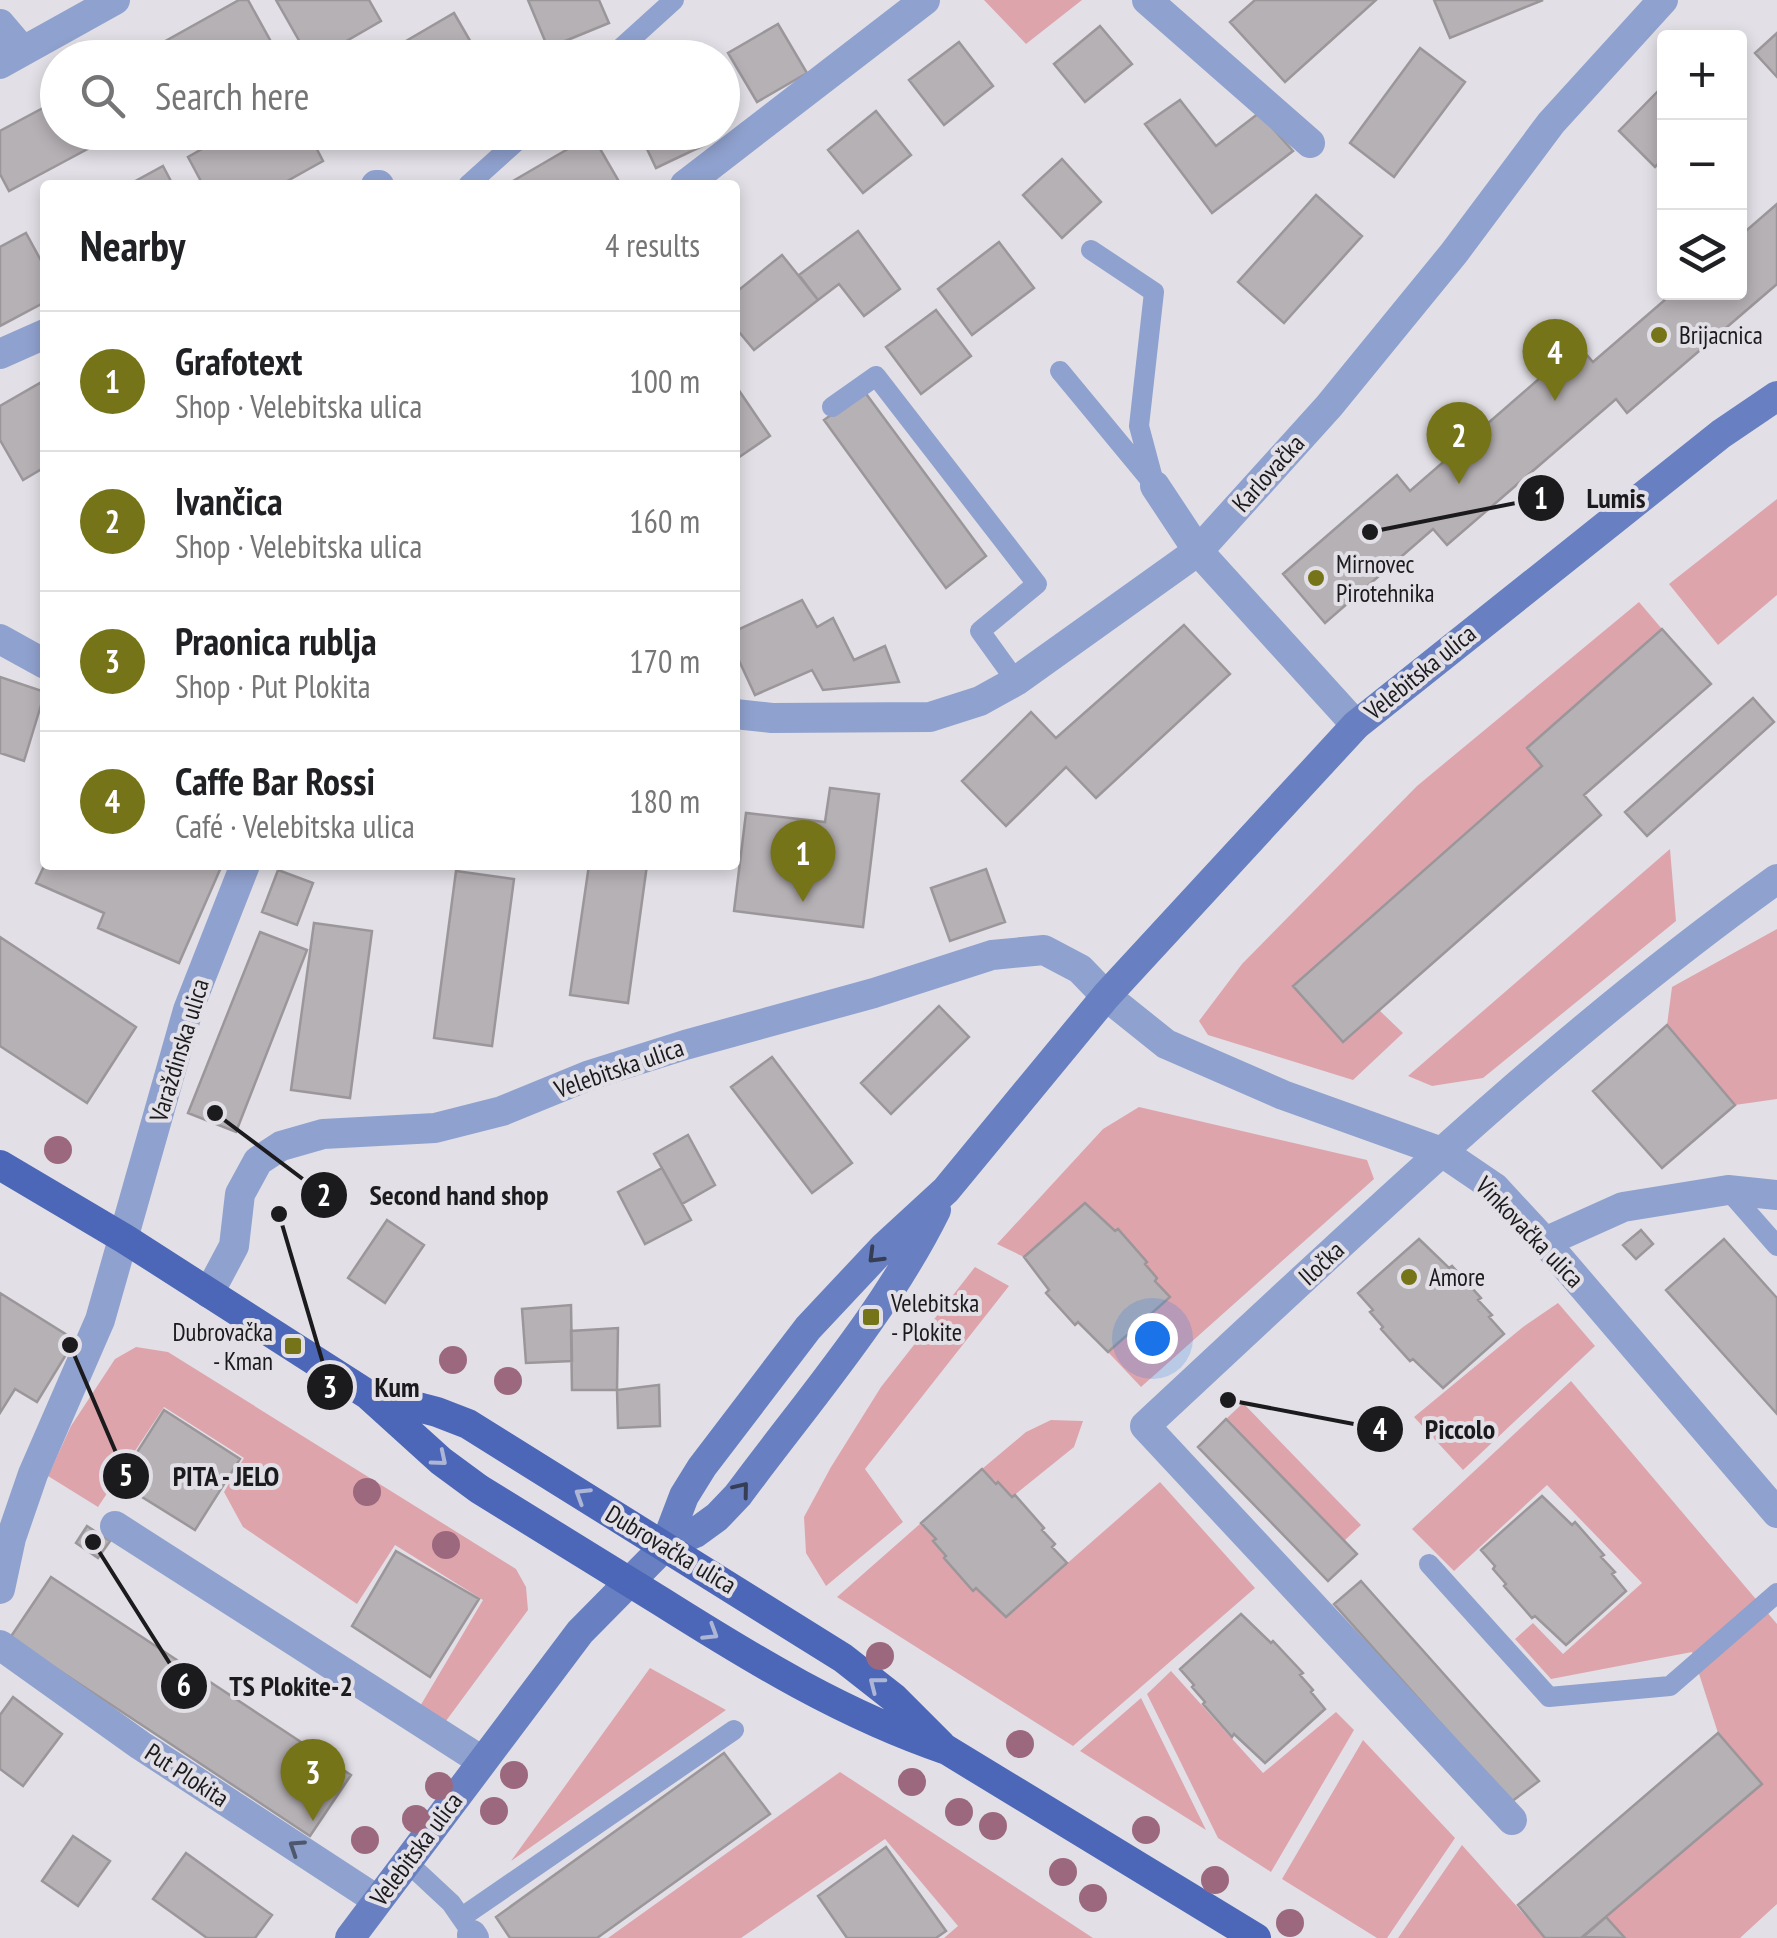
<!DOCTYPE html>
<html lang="en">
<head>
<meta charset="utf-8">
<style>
	body { margin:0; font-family:"PT Sans Narrow",sans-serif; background:#f2f2f2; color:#202124 }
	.controls { position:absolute; right:30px; top:30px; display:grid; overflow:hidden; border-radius:10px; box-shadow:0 5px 15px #0003 }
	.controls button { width:90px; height:90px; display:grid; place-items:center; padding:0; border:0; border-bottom:2px solid #e0e0e0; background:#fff; color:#202124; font:50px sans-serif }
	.you { position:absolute; left:1152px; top:1338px; width:35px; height:35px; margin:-25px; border:8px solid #fff; border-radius:50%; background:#1a73e8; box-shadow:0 0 0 15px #1a73e833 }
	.badge { display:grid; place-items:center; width:65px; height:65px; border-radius:50%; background:#757419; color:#fff; font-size:32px; font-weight:700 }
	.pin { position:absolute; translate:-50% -82px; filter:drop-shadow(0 2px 5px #0008) }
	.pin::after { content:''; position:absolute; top:52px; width:35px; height:30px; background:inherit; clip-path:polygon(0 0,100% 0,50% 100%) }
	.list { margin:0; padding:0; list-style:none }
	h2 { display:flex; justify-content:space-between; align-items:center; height:130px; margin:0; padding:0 40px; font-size:42px }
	h2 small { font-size:32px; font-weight:400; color:#757577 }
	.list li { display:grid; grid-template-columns:65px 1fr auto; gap:30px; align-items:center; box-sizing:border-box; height:140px; padding:0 40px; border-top:2px solid #e0e0e0 }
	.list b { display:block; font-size:38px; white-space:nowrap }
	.list p { margin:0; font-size:32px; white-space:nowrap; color:#757577 }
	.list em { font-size:32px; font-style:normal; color:#757577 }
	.icon { flex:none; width:55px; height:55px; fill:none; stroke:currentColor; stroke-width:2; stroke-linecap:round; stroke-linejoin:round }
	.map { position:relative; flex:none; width:1777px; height:1938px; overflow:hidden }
	.search { position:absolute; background:#fff; box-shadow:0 5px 15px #0003; left:40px; top:40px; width:700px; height:110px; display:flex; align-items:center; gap:25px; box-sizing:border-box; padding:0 35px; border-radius:55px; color:#757577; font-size:38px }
	.panel { position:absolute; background:#fff; box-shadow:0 5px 15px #0003; left:40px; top:180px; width:700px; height:690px; border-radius:10px }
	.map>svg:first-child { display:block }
</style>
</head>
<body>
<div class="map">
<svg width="1777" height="1938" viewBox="0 0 1777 1938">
	<rect width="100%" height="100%" fill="#e2e0e6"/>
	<path fill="#dea4ac" d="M984,0h98l-56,44z
		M1777,499v96l-59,50 -49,-61z
		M1639,602l23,27 -135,119 15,18 -249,220 49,56 37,-32 24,23 -50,47 -145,-45 -9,-14 43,-57 175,-178z
		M1670,849l6,72 -193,157 -51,8 -24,-10z
		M1777,929v170l-42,6 -68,-80 5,-38z
		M1139,1107l228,53 7,19 -233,208 -33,-35 61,-55 -51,-67 -3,1 -30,-28 -61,54 -27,-13 106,-115z
		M975,1267l34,19 -144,183 38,53 -77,64 -20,-33 -2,-36 27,-50 50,-80z
		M1558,1303l37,43 -132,124 -49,-53 109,-90z
		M136,1347l32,5 348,217 10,18 2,23 -85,115 -24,-17 64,-108 -88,-55 -38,59 -114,-77 -19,-35 20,-34 -80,-51 -66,100 -50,-31 23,-50 44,-67z
		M1571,1381l206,243v280l-37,34h-159l180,-154 -43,-51 -26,-81 -141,27 -36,-40 18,-16 30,31 79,-71 -95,-98 -93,86 -42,-42z
		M1243,1403l118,122 -17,16 -118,-122z
		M1051,1420l32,1 -9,26 -62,50 -30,-28 44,-37z
		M1160,1482l95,106 -182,158 -236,-149 84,-74 15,16 -3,3 13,14 -2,3 28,31 4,-2 30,29z
		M650,1668l76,42 -215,151z
		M1171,1671l92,102 73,-61 18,18 -83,142 -53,-34 -71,-144z
		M1141,1698l65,132 -126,-79z
		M1363,1740l92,98 -68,100h-10l-95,-59z
		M840,1772l253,166h-149l14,-12 -73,-87 -144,99h-133z
		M1462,1845l83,93h-147z"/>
	<path fill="#b6b1b5" stroke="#9b9699" stroke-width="2.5" d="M239,0h9l32,58h-145z
		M276,0h93l12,21 -64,37h-8z
		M528,0h71l10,23 -61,25z
		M1255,0h121l-91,82 -55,-60z
		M1434,0h109l-93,38z
		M454,13l26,45h-103z
		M778,24l29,49 -50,29 -29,-49z
		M1100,26l32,38 -47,38 -31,-38z
		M1777,33v44l-22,-24z
		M959,42l34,44 -49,39 -35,-45z
		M1420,48l45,34 -71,95 -44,-34z
		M1664,85v73l-9,9 -36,-36z
		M58,100v32h50l2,5 -101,54 -9,-17v-43z
		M1180,100l36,46 43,-33 34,38 -81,62 -67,-89z
		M876,111l35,44 -48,38 -35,-43z
		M232,132h76l15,29 -43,24h-77l-15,-28z
		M639,132h70l4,9 -57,27z
		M592,135l29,50h-115z
		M1062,159l39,43 -39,36 -39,-43z
		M163,166l10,19h-45z
		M1316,195l46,41 -78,87 -46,-41z
		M1777,204v80l-150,129 -11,-14 -169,146 -14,-16 -108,94 -42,-49 114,-99 13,16 168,-146 15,17 81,-70h66v-56z
		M858,231l42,58 -36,27 -25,-32 -21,16 -19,-25z
		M26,233l19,35v34l-45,24v-79z
		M999,242l35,46 -62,47 -34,-46z
		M782,255l36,45 -64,50 -19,-23v-34z
		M936,310l35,46 -50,38 -35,-47z
		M40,383l5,7v77l-22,13 -23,-40v-34z
		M738,389l32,47 -35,24v-69z
		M864,391l122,165 -40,32 -122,-168z
		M802,600l15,27 16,-9 21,42 31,-14 14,36 -76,8 -11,-20 -57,25 -20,-43v-21z
		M1184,625l46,49 -134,124 -30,-31 -60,59 -44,-45 69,-69 25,26z
		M1662,629l49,55 -127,111 17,20 -258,227 -50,-56 249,-220 -15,-18z
		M0,677l45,15 -21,69 -24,-8z
		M1753,698l21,24 -127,114 -22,-24z
		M830,788l49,6 -16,133 -129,-16 12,-98 79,9z
		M45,864v1h177l-43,98 -81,-35 6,-15 -68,-30z
		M589,865h58l-19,138 -58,-8z
		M986,869l19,53 -55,19 -19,-53z
		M278,870l35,13 -16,42 -35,-13z
		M456,871l58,8 -22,167 -58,-8z
		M314,923l58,8 -22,167 -59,-8z
		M260,932l47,18 -71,182 -48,-19z
		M0,937l136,90 -49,76 -87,-57z
		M939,1006l30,31 -78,77 -30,-31z
		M1667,1025l68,80 -73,63 -69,-77z
		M772,1057l80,106 -40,30 -81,-106z
		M688,1135l27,50 -33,19 -28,-50z
		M662,1168l29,52 -46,24 -27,-52z
		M1085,1203l30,28 3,-2 29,33 -2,2 12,14 -2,3 15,16 -62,55 -30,-30 -3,3 -29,-32 3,-3 -25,-33z
		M387,1220l37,25 -39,58 -37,-25z
		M1641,1230l12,14 -17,15 -13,-14z
		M1419,1239l30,29 3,-2 29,32 -3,2 14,15 -3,2 15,17 -61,54 -30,-29 -3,2 -29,-32 2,-2 -13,-15 3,-2 -15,-17z
		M1724,1239l53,59v116l-111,-124z
		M0,1293l75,47 -38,62 -22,-13 -15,24z
		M571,1305l1,56 -46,2 -4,-54z
		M618,1328l-1,62h-45l-1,-59z
		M659,1385l1,41 -42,2 -1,-38z
		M164,1410l76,49 -45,71 -77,-48z
		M1226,1419l131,135 -29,27 -130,-134z
		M982,1469l14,15 2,-2 14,15 3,-2 29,33 -2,2 13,14 -3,3 15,16 -61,54 -30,-29 -3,3 -29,-33 2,-2 -13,-15 3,-2 -15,-16z
		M1542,1496l30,29 3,-3 29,33 -3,2 14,15 -3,2 14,17 -60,54 -31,-29 -3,2 -28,-32 2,-2 -13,-15 2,-3 -14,-16z
		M87,1526l23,15 -12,17 -22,-15z
		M396,1551l83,48 -49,78 -78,-51z
		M51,1577l300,198 -41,61 -300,-198z
		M1361,1581l178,200 -28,21 -177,-198z
		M1241,1614l30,29 2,-2 30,32 -3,2 13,15 -2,2 14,17 -60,54 -31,-29 -2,3 -29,-33 2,-2 -13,-15 2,-2 -14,-16z
		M13,1697l49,37 -39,52 -23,-17v-54z
		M1718,1733l44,51 -181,154h-36l-27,-33z
		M724,1753l46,61 -173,124h-87l-14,-21z
		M73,1836l37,25 -32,45 -36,-25z
		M886,1847l60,84 -10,7h-89l-29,-42z
		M186,1853l86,62 -17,23h-48l-54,-39z
		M1606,1917l19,21 -42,-1z"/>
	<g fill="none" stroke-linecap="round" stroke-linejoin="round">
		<path stroke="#8fa1ce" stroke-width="20" d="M610,58l64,-58
			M468,185l59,-53
			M1091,250l63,42 -15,134 16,60
			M1060,371l91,110
			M832,407l44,-31 161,208 -57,47 36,50
			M1728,1190l49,56
			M1429,1564l120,133 121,-11 107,-93
			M407,1862l44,41 16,23
			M462,1917l272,-187"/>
		<path stroke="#8fa1ce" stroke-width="30" d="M1147,0l163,143
			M0,24l23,27
			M0,64l115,-64
			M376,185h3
			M685,185l240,-185
			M0,354l45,-20
			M1155,486l43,65 158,174
			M0,639l45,25
			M735,714l37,4 158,-1 50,-16 36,-20 182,-130 131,-145 125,-153 97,-130 112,-123
			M1545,1242l78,-35 105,-17 49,5
			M209,1293l25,-47 6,-52 18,-33 23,-15 42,-12 112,-6 67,-17 88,-36 95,-30 189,-52 118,-38 52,-5 36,19 26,27 60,48 117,51 159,57 53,36 50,54 232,271
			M115,1526l367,235
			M0,1589l11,-51 22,-64 67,-154 88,-310 57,-145
			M0,1645l140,100 237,155
			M1512,1820l-367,-394c204,-189 405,-385 632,-547
			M472,1935l2,3"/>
		<path stroke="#6880c2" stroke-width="30" d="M665,1546l19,-50 18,-29 106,-139 76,-81 62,-57 160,-194 250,-271 365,-291 56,-38
			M350,1938l230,-306 85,-86 30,-13 22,-16 21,-22c68,-92 147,-182 198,-285"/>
		<path stroke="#4d67b8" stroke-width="30" d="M0,1165l125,74 242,155 74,67 38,28c61,38 122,75 183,113 92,58 182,113 285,148l309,188
			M372,1395l65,17 31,12 375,234 51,40 47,47"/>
	</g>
	<g fill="#9c687d">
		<circle cx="58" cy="1150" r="14"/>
		<circle cx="453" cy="1360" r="14"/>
		<circle cx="508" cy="1381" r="14"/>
		<circle cx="367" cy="1492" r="14"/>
		<circle cx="446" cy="1545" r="14"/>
		<circle cx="880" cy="1656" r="14"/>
		<circle cx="1020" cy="1744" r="14"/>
		<circle cx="514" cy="1775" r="14"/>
		<circle cx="912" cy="1782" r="14"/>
		<circle cx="439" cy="1786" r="14"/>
		<circle cx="494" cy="1811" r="14"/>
		<circle cx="959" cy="1812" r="14"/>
		<circle cx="416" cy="1819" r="14"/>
		<circle cx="993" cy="1826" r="14"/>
		<circle cx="1146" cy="1830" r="14"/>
		<circle cx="365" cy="1840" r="14"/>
		<circle cx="1063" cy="1872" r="14"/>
		<circle cx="1215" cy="1880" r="14"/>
		<circle cx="1093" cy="1898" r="14"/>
		<circle cx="1290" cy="1923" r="14"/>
	</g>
	<defs><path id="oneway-chevron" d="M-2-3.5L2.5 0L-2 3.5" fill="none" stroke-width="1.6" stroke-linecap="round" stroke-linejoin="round" transform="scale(2.5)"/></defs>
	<g stroke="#363e56">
		<use href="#oneway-chevron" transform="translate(875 1256) rotate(135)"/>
		<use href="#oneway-chevron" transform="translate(742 1489) rotate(-51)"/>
	</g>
	<g stroke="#aeb6d6">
		<use href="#oneway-chevron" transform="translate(440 1459) rotate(40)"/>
		<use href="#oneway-chevron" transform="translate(582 1495) rotate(-148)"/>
		<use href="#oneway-chevron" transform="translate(711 1633) rotate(32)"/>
		<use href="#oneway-chevron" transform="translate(876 1684) rotate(-142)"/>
	</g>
	<use stroke="#4f576c" href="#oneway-chevron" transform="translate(296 1847) rotate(-147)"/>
	<g fill="#757419" stroke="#e2e0e6" stroke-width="4">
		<circle cx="1659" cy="335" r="10"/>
		<circle cx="1316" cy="578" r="10"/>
		<circle cx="1409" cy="1277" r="10"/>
		<rect x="861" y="1307" width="20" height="20" rx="5"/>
		<rect x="283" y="1336" width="20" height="20" rx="5"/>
	</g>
	<g text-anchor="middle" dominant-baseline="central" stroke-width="8" stroke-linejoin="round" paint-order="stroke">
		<g font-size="25" fill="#1b1a1c" stroke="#e2e0e6" text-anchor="start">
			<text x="1679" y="335">Brijacnica</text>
			<text x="1336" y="564">Mirnovec<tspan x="1336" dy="29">Pirotehnika</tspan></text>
			<text x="1429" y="1277">Amore</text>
			<text x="891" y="1303">Velebitska<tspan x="891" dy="29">- Plokite</tspan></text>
			<text x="273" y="1332" text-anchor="end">Dubrovačka<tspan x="273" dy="29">- Kman</tspan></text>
		</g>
		<g font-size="25" fill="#1b1a1c" stroke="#e2e0e6">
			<text transform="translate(1268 473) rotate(-48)">Karlovačka</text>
			<text transform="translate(1420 672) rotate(-39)">Velebitska ulica</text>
			<text transform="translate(179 1050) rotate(-73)">Varaždinska ulica</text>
			<text transform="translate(619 1068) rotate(-19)">Velebitska ulica</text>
			<text transform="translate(1530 1232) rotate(46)">Vinkovačka ulica</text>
			<text transform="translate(1321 1263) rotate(-43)">Iločka</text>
			<text transform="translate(671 1549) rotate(31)">Dubrovačka ulica</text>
			<text transform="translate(187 1775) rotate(33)">Put Plokita</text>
			<text transform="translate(416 1849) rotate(-53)">Velebitska ulica</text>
		</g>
	</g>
	<path fill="none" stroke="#1b1a1c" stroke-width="4" d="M1370 532L1541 498M215 1113L324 1195M279 1214L330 1387M1228 1400L1380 1429M70 1345L126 1476M93 1542L184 1686"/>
	<g fill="#1b1a1c" stroke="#e2e0e6" stroke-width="4">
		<circle cx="1370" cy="532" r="10"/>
		<circle cx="215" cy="1113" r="10"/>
		<circle cx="279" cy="1214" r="10"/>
		<circle cx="1228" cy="1400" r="10"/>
		<circle cx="70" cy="1345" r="10"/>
		<circle cx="93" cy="1542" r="10"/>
		<circle cx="1541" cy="498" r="25"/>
		<circle cx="324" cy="1195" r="25"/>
		<circle cx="330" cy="1387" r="25"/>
		<circle cx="1380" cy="1429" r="25"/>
		<circle cx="126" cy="1476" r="25"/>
		<circle cx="184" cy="1686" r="25"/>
	</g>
	<g font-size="30" text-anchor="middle" font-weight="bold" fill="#fff">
		<text x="1541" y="509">1</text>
		<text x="324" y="1206">2</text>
		<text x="330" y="1398">3</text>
		<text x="1380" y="1440">4</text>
		<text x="126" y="1486">5</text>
		<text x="184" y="1696">6</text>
	</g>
	<g font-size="28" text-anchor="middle" font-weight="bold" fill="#1b1a1c" stroke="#e2e0e6" stroke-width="8" stroke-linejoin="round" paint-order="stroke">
		<text x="1616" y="508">Lumis</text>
		<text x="459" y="1205">Second hand shop</text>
		<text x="397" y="1397">Kum</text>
		<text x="1460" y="1439">Piccolo</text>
		<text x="226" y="1486">PITA - JELO</text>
		<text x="291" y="1696">TS Plokite-2</text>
	</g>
</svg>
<div class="controls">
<button>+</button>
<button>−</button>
<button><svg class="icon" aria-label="layers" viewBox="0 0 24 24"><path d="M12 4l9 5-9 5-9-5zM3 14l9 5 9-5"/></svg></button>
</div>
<div class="you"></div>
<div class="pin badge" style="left:803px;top:902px">1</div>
<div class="pin badge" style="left:1459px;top:484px">2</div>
<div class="pin badge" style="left:313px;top:1821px">3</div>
<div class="pin badge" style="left:1555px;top:401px">4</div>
<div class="search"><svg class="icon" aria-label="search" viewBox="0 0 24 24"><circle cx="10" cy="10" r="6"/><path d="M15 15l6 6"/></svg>Search here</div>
<section class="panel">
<h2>Nearby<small>4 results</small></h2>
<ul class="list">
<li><span class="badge">1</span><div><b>Grafotext</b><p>Shop · Velebitska ulica</p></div><em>100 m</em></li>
<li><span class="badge">2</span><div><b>Ivančica</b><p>Shop · Velebitska ulica</p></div><em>160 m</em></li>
<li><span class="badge">3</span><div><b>Praonica rublja</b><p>Shop · Put Plokita</p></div><em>170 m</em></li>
<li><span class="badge">4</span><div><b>Caffe Bar Rossi</b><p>Café · Velebitska ulica</p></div><em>180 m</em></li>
</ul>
</section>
</div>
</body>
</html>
